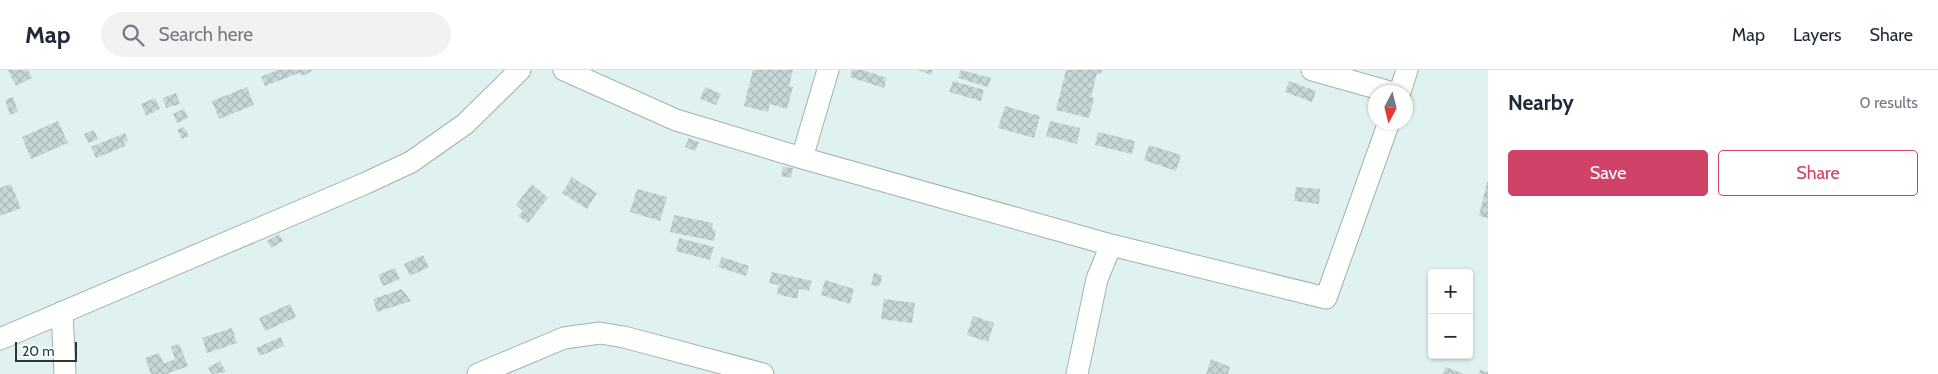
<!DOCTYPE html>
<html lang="en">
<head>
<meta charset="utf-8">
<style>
	body { margin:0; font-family:Cabin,sans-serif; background:#f2f2f3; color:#1f2937 }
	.controls { position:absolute; right:15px; bottom:15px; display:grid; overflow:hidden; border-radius:5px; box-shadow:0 1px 4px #0004 }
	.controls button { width:45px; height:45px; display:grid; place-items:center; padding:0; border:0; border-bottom:1px solid #e0e1e3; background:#fff; color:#1f2937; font:25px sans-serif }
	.compass { position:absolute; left:1368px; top:15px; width:45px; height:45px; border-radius:50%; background:#fff; box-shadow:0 1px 4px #0004; rotate:187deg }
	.scale { position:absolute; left:15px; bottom:12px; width:62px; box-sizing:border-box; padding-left:5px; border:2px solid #2e3534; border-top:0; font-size:14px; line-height:18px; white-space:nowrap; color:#2e3534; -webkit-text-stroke:4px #f0fffd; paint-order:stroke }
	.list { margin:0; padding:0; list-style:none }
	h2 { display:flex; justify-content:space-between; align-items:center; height:65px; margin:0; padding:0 20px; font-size:21px }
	h2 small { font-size:16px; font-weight:400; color:#747a83 }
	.actions { display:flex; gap:10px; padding:15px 20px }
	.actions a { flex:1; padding:11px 0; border:1px solid #d14269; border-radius:5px; text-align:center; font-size:18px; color:#d14269 }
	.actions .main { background:#d14269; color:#fff }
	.icon { flex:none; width:28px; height:28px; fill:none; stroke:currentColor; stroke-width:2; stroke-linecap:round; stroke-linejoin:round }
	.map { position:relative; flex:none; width:1488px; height:304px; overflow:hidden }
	header { display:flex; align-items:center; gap:30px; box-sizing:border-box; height:70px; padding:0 25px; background:#fff; border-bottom:1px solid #e0e1e3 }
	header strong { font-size:24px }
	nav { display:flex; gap:28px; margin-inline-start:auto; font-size:18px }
	.search { width:350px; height:45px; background:#f2f2f3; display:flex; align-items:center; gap:12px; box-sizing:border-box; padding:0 18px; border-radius:28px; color:#747a83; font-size:19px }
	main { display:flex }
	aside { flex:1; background:#fff }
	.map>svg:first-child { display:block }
</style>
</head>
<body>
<header>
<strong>Map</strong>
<div class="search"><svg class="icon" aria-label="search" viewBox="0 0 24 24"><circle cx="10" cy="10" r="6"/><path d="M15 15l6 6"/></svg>Search here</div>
<nav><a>Map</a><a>Layers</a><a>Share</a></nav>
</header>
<main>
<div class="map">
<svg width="1488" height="304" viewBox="0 0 1488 304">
	<defs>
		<pattern id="building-cross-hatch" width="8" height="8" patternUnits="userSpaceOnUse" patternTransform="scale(1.25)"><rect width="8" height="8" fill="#c6d8d6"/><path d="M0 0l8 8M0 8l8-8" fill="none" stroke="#aabab8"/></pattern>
	</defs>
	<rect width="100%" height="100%" fill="#e0f2f0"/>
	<path fill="url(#building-cross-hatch)" d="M8,0h20l4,8 -16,8z
		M277,0h35v1l-10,5 -3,-3 -34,13 -4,-9z
		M753,0h40l-4,16 4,1 -6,22 -17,-5 -2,8 -24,-6z
		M852,0h11l24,8 -3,10 -34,-11z
		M918,0h15l-2,5z
		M961,0l30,8 -3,9 -30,-9z
		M1066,0h36l-1,4 -4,-1 -6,24 3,1 -5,20 -33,-8z
		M953,11l31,9 -3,11 -32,-9z
		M1289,11l27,10 -4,11 -27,-10z
		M247,17l7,18 -35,14 -7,-18z
		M705,17l16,7 -5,11 -16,-6z
		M176,23l4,11 -14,4 -3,-10z
		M13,27l5,15 -8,3 -5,-15z
		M155,28l5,11 -14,7 -5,-12z
		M1005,36l35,10 -6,22 -36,-10z
		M184,39l4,9 -11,5 -4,-9z
		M58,51l10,22 -37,16 -9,-22z
		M1050,51l30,7 -3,16 -31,-8z
		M184,57l5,9 -7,3 -5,-9z
		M94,60l4,9 -10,4 -4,-9z
		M1098,62l37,9 -3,13 -37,-9z
		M125,63l3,8 -4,1 1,4 -29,12 -5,-11z
		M689,68l10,4 -4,9 -10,-4z
		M1149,75l32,10 -5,16 -32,-11z
		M783,97l10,1 -2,10 -10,-2z
		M572,107l25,16 -10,16 -25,-16z
		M1487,112h1v36l-9,-2z
		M11,114l10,24 -21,8v-28z
		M532,114l16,14 -20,25 -10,-7 5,-5 -7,-6z
		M1296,117l24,2 -1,15 -25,-3z
		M637,119l30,8 -7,24 -30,-9z
		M674,145l39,8 -1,6 4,1 -2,11 -44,-9z
		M279,164l4,7 -12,7 -4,-7z
		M679,168l35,9 -4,13 -34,-9z
		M423,185l6,12 -19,9 -6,-12z
		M722,187l27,9 -3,10 -28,-9z
		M395,198l5,11 -17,7 -5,-11z
		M772,202l40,9 -3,10 -10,-2 -2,10 -20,-5 2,-9 -10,-2z
		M874,203l8,2 -2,11 -9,-1z
		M825,210l29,9 -4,15 -29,-9z
		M402,219l9,12 -34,11 -4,-13z
		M884,229l31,4 -3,20 -31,-4z
		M290,234l6,13 -31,14 -6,-13z
		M973,246l21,7 -6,19 -21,-7z
		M232,258l5,15 -30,10 -5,-15z
		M281,267l3,9 -24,10 -4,-8z
		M179,274l9,22 -21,8h-16l-6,-16 14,-5 5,11 11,-5 -4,-12z
		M1211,289l19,8 -2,7h-22z
		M220,291l6,11 -14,2 -4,-6z
		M1445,297l12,4 7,3h-21z
		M1480,300l8,2v2h-9z"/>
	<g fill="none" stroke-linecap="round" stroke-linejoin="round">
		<g stroke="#a0b1af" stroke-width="23">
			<path id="minor" d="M564,0l112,50 126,38 309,87 215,53 63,-176
				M1312,0l78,22
				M1400,22l7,-22
				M802,88l26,-88
				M62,242l3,62
				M0,269l366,-156 45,-21 54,-38 55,-54
				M478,304l86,-36 36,-5 24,4 139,37
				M1077,304l20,-95 14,-34"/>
		</g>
		<use href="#minor" stroke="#fff" stroke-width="21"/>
	</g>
</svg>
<div class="controls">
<button>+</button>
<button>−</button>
</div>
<svg class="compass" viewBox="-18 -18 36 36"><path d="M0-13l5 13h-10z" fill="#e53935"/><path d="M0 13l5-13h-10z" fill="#747a83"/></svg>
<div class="scale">20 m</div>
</div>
<aside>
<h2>Nearby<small>0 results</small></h2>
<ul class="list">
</ul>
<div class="actions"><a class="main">Save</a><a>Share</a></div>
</aside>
</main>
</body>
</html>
